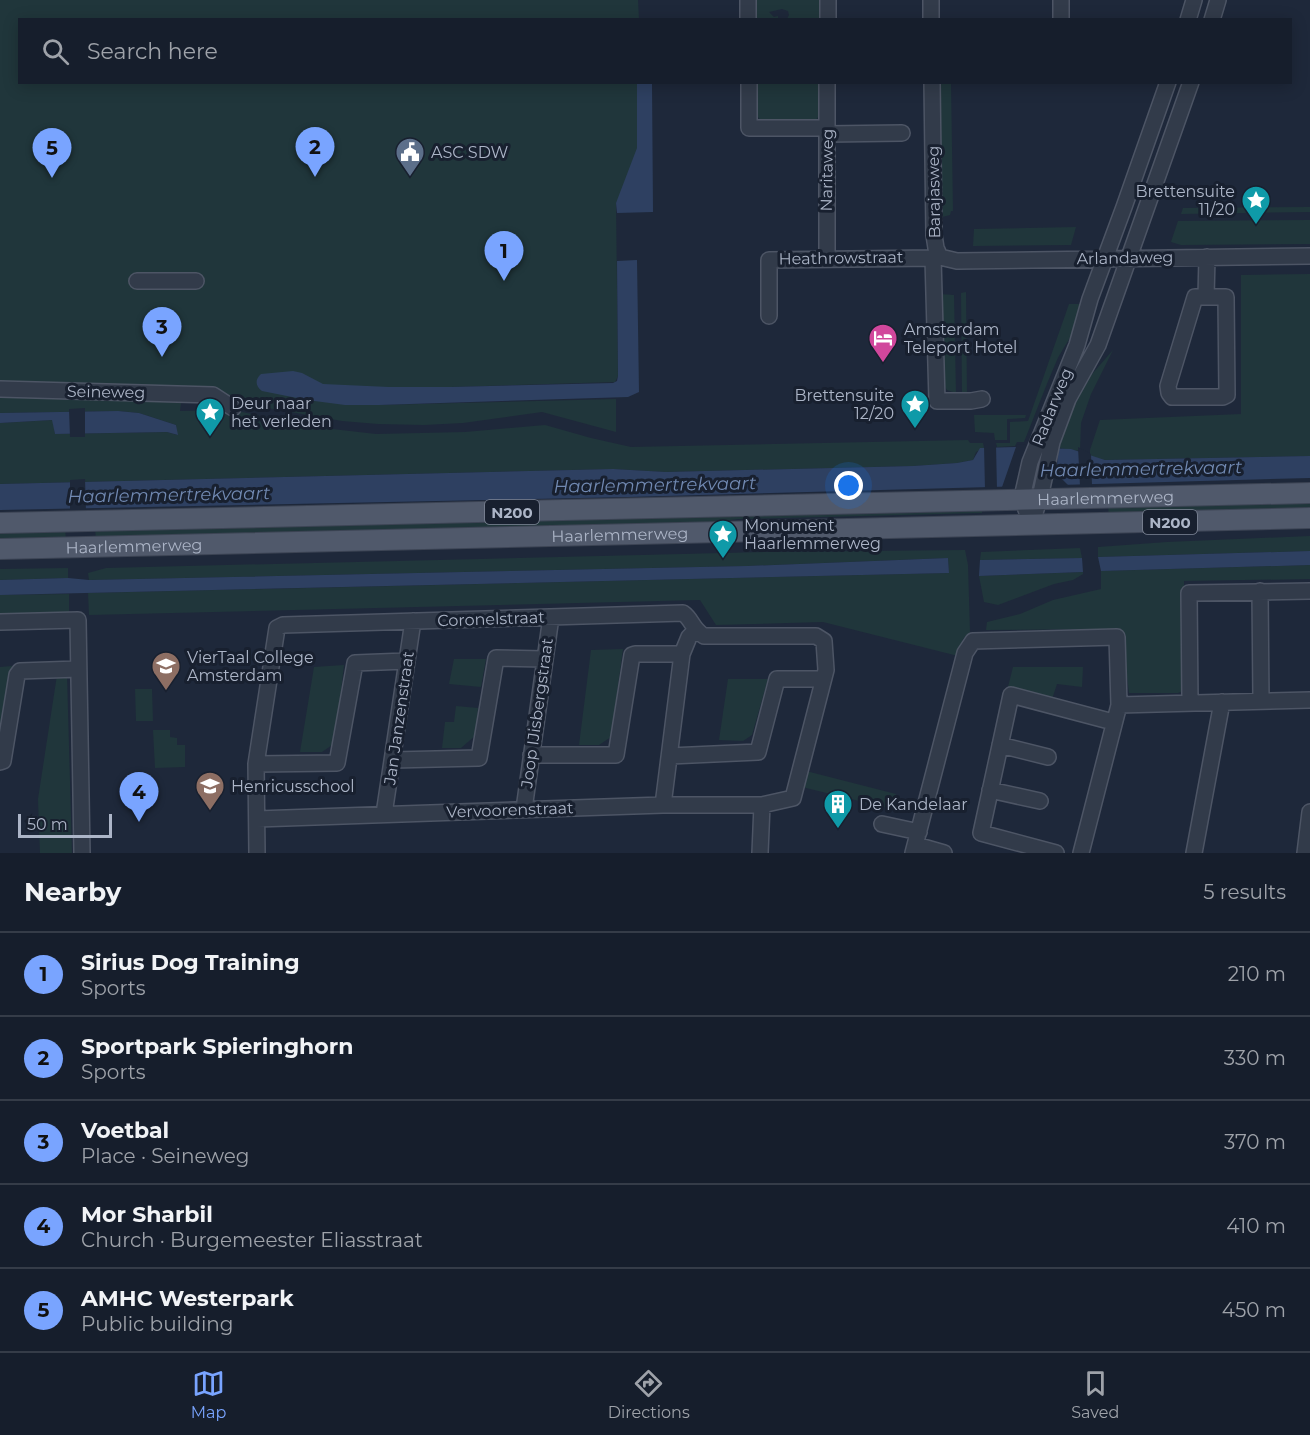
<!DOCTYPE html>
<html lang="en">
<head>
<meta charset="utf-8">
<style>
	body { margin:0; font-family:Montserrat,sans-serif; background:#232b38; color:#f1f3f6 }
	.scale { position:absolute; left:18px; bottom:15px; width:94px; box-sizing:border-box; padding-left:6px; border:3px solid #acb5c7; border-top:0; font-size:16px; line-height:21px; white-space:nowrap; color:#acb5c7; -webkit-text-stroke:4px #18202f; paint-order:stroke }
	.you { position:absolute; left:849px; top:486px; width:21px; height:21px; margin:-15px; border:4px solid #fff; border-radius:50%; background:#1a73e8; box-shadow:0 0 0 9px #1a73e833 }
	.badge { display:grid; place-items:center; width:39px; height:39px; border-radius:50%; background:#79a4ff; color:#111; font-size:20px; font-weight:700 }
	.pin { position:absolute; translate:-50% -50px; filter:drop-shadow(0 2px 3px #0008) }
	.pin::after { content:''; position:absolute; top:32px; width:21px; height:18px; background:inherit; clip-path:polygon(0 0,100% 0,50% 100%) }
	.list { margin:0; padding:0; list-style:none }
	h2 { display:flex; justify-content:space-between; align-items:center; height:78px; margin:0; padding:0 24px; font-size:26px }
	h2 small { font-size:20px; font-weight:400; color:#9ea2a9 }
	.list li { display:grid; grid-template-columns:39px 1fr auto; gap:18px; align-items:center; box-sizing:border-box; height:84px; padding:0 24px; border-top:2px solid #353c48 }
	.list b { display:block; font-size:22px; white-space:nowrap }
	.list p { margin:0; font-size:20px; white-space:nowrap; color:#9ea2a9 }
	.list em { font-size:20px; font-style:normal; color:#9ea2a9 }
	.icon { flex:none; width:33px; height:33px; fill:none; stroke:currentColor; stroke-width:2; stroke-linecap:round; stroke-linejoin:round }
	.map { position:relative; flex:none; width:1310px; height:853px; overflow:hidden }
	.search { position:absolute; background:#161e2c; box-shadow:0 3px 15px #0003; left:18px; right:18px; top:18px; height:66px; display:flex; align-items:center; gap:15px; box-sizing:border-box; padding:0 21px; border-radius:0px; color:#9ea2a9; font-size:22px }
	.sheet { height:498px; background:#161e2c }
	nav { display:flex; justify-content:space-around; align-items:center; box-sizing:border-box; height:84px; border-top:2px solid #353c48; background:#161e2c; font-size:16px; color:#9ea2a9 }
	nav a { display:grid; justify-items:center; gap:3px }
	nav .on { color:#79a4ff }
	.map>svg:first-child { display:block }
</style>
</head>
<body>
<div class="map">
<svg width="1310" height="853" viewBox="0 0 1310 853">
	<rect width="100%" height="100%" fill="#1e283a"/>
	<path fill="#20363b" d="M0,0h638l1,20h-619v62l622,1 3,70 -29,50 2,173 -3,6 -163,5 -73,18 237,-6v33l-74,-20 -79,11 -39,2 -46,-1 -36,-3 -80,-14 -23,-6 -15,-9 -66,-1 24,4 -2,16 53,-1 73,16 70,8 89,-2 80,-7 46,13 40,9 337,-7 2,3h13l1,5 -8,4 -3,8 -16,3 -44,3 -247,6 -53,-3 -613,15v-61l53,-3 2,14 112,-2 10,3 -1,-10 -37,-12 -21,-2 -118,2z
		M751,0h72l1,19h-37l2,-4 -1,-4 -6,-2 -13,3 5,5 4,-1v3l-27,1z
		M751,83h73v27l-10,12 -51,1 -10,-12z
		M940,83h11l2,128h-2l-1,4 -8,2z
		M1310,207v5l-129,2 2,-6z
		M1310,220v24l-129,1 -10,-3 7,-21z
		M1076,227l-5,18 -98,1 1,-17z
		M1310,274v182l-205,4 -15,-4v-6l10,-30 141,-6v-139z
		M966,292l1,104 -5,-1 -1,-102z
		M940,294l14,1 2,98 -9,-3 -7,-10z
		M1069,304h11c3,19 -15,40 -23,56 -12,27 -22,55 -33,82h-7l-2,4 -18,1 -1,-4h14v-21l18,-1z
		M1113,350l-22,44 -10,29 -1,28 -21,-3 11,-42 9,-17z
		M974,415h52l-1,3 -18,1v21h-12l-1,-7 -19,-1z
		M1310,500v11l-201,7 -1,-13z
		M982,507v6l-243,6 -58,7 -585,14 -1,-12z
		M65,528l1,12 -66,1v-12z
		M1310,536v15l-212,6v-10l69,-5z
		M1080,548l2,10 -102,2 1,-8z
		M965,550l3,15 2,67 -7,7 -5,17 -135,-34 -107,3 -16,-25 -611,15 -1,-22 861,-20 -1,-15 -201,8 -658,14 -1,-7 18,-5 661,-16z
		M1310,565v14l-126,2 2,106 -1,3 -7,3h-49l-8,-64 -135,1 1,-8 33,-8 33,-14 48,-11v-18z
		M68,568v10l-68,2v-11z
		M1083,572v2l-10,6 -19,4 -56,21 -14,-3 -5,-26z
		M69,594v21l-69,1v-21z
		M623,649l-12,88 -12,8h-20l12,-95z
		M454,659h32l-5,28 -32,-3z
		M344,665l-9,78 -13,9h-22l14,-85z
		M12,666l-9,79 -3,5v-83z
		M1013,667h70l-1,20 -25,-3 -5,15 -44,-12z
		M67,674l5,179h-32l-2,-54 19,-124z
		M728,679h40l-16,56 -9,6 -24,-1z
		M135,689h17l1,32h-17z
		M456,706l22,2 -2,27 -15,13h-19l3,-26h9z
		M153,730h17v7l7,1v7h8v22l-30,1z
		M806,771l90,23 -4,15 -90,-22z"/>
	<path fill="#2e4061" d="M637,83h15l1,129 -36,1 -1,-10 21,-55z
		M637,260l2,132 -11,5 -249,8h-34l-38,-5 -45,-9c-7,-5 -7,-12 -1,-17l32,-3 9,2 21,11 66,3h62l162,-4 4,-2 1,-5 -1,-115z
		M118,411l21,2 37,12 2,10 -11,-3 -112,2 -3,-14 -52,3v-10z
		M1015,447l56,2 34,11 205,-4v22l-682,19 -628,13v-26l613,-15 53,3 247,-6 44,-3 16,-3 7,-12z
		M1310,551v14l-209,6 -3,-14z
		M948,558l1,15 -949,22v-15l68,-2 21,2 658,-14z
		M1082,558l1,14 -104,4 1,-16z"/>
	<path fill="#1e283a" d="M85,408v29h-15l-1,-28z
		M1017,444l41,1 -1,23 2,8 11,11 -69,3z
		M984,445h12l1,45h-12z
		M1078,447l13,7 1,32h-12z
		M85,479l1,33h-16v-32z"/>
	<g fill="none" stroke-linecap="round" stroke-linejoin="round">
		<g stroke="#4d5565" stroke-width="18">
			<path id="minor" d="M931,0v20
				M1061,0v20
				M748,20v-20
				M828,20v-20
				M1188,20l6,-20
				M1212,20l6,-20
				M749,82v46h78
				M932,82l2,153 2,13 4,9
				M828,134l74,-1
				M940,257l17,4 353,-5
				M940,257l-7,1 4,143h34l11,-2
				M827,258v-176
				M137,281h59
				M1206,297h20l1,98 -4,2h-51l-3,-4 -1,-7 27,-89h11l1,-40
				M769,316v-56l164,-2
				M0,389l213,6 20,13
				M1026,510l-3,-17 7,-31 47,-117 13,-46 34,-92 44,-125
				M1031,526l10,-33 11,-51 16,-43 30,-54 93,-263
				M1260,591l1,110
				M0,622l78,-2 4,233
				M1190,703l-1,-110 121,-2
				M1119,705l191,-5
				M1000,745l48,12
				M531,755h85l16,-100 3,-1h47
				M670,756l88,-4 19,-73h46
				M393,760l86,-2 17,-100 48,1
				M0,762l3,-1 14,-86 3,-4 58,-2
				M256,764l81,-1 18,-100 51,-2
				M990,790l50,11
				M663,805l19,-151 7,-17 6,-6
				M524,809l27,-192
				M384,814l29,-193
				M257,819l406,-14h99
				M882,824l37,8
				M916,845l28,8
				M257,853l-1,-89 21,-136 6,-3 400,-12c9,6 9,16 21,23h112l8,5 2,29 -33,128 -31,7 -2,48
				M913,853l52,-200 8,-12 144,-4 2,68 -38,148
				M1056,853l-75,-20 30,-138 102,27
				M1194,853l28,-151
				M1305,853l5,-41"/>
		</g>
		<g stroke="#3c4454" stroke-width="22">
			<g id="major">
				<path id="s1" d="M0,523l1310,-30"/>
				<path id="s2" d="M0,549l1310,-31"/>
			</g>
		</g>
		<use href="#minor" stroke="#323b4a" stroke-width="15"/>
		<use href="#major" stroke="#50596b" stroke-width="20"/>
	</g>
	<defs>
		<g id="civic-pin" transform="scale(1.5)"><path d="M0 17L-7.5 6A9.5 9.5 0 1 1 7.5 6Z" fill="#5c6f8a" stroke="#18202f"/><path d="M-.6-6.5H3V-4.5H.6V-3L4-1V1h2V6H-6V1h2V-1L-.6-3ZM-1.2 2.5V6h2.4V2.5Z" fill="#fff"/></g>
		<g id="sight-pin" transform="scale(1.5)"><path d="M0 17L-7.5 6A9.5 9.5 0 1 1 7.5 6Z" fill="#0f9aa8" stroke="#18202f"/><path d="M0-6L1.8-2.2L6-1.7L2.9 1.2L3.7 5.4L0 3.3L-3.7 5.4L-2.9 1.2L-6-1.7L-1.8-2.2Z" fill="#fff"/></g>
		<g id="hotel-pin" transform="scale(1.5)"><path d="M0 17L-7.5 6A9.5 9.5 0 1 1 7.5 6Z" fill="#d1479c" stroke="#18202f"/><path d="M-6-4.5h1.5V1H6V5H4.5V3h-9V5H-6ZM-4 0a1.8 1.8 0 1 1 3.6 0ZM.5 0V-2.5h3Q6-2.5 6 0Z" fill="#fff"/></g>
		<g id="university-pin" transform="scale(1.5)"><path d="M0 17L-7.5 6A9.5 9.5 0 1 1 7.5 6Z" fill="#8d6e63" stroke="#18202f"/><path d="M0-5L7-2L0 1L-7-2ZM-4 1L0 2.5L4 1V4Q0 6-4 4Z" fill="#fff"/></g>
		<g id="school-pin" transform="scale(1.5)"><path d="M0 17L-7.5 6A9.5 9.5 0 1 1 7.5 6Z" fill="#8d6e63" stroke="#18202f"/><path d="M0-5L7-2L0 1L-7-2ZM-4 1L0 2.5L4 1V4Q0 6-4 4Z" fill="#fff"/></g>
		<g id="building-pin" transform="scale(1.5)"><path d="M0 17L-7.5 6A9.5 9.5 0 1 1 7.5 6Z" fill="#0f9aa8" stroke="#18202f"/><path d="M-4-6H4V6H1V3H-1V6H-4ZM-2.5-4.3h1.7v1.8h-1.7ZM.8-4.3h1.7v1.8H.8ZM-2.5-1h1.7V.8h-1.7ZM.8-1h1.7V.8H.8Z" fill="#fff"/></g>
	</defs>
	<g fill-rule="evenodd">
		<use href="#civic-pin" x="410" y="152"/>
		<use href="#sight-pin" x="1256" y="200"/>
		<use href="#hotel-pin" x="883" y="338"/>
		<use href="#sight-pin" x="915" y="404"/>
		<use href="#sight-pin" x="210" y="412"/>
		<use href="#sight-pin" x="723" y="534"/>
		<use href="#university-pin" x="166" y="666"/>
		<use href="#school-pin" x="210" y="786"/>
		<use href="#building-pin" x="838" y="804"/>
	</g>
	<g text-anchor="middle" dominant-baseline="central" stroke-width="6" stroke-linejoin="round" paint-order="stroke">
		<g fill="#18202f" stroke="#808899" stroke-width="1.5">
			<rect x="485" y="500" width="54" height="24" rx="4.5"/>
			<rect x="1143" y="510" width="54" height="24" rx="4.5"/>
		</g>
		<g font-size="15" font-weight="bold" fill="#acb5c7">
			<text x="512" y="512">N200</text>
			<text x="1170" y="522">N200</text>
		</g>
		<g font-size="16" fill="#acb5c7" stroke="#18202f" text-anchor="start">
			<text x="431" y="152">ASC SDW</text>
			<text x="1235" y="191" text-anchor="end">Brettensuite<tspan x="1235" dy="18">11/20</tspan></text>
			<text x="904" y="329">Amsterdam<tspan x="904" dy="18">Teleport Hotel</tspan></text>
			<text x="894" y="395" text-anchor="end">Brettensuite<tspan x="894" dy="18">12/20</tspan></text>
			<text x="231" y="403">Deur naar<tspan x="231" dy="18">het verleden</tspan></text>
			<text x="744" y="525">Monument<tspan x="744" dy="18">Haarlemmerweg</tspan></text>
			<text x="187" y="657">VierTaal College<tspan x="187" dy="18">Amsterdam</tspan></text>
			<text x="231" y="786">Henricusschool</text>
			<text x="859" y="804">De Kandelaar</text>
		</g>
		<g font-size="16" fill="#acb5c7" stroke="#18202f">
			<text transform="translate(827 170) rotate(-89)">Naritaweg</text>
			<text transform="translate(934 192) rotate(-91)">Barajasweg</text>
			<text transform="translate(841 258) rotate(-1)">Heathrowstraat</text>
			<text transform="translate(1125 258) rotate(-1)">Arlandaweg</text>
			<text transform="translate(106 392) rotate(1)">Seineweg</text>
			<text transform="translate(1052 407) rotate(-68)">Radarweg</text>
			<text stroke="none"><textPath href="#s1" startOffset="1106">Haarlemmerweg</textPath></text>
			<text stroke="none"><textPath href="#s2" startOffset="620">Haarlemmerweg</textPath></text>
			<text stroke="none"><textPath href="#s2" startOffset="134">Haarlemmerweg</textPath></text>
			<text transform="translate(491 619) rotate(-2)">Coronelstraat</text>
			<text transform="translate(537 713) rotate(-82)">Joop IJisbergstraat</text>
			<text transform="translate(399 718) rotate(-82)">Jan Janzenstraat</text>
			<text transform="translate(510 810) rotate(-2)">Vervoorenstraat</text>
		</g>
		<g font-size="18" font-style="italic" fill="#7189b2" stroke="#18202f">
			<text transform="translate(1141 469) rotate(-1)">Haarlemmertrekvaart</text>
			<text transform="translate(655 485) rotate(-1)">Haarlemmertrekvaart</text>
			<text transform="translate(169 495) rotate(-1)">Haarlemmertrekvaart</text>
		</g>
	</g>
</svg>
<div class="scale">50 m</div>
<div class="you"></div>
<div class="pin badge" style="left:504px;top:281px">1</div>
<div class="pin badge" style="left:315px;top:177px">2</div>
<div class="pin badge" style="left:162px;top:357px">3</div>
<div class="pin badge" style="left:139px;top:822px">4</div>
<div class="pin badge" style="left:52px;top:178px">5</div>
<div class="search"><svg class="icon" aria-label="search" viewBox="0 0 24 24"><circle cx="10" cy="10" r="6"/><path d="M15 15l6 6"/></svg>Search here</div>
</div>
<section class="sheet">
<h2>Nearby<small>5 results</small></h2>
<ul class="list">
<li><span class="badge">1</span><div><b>Sirius Dog Training</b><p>Sports</p></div><em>210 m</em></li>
<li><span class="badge">2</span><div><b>Sportpark Spieringhorn</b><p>Sports</p></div><em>330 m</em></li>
<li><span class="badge">3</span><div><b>Voetbal</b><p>Place · Seineweg</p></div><em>370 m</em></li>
<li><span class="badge">4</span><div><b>Mor Sharbil</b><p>Church · Burgemeester Eliasstraat</p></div><em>410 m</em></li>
<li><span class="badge">5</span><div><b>AMHC Westerpark</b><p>Public building</p></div><em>450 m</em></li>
</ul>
</section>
<nav>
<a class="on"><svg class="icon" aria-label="map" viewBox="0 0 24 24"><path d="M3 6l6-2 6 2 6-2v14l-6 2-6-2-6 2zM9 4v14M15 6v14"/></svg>Map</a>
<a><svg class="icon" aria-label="directions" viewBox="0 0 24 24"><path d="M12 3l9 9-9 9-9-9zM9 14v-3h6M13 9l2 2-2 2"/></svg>Directions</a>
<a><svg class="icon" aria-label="saved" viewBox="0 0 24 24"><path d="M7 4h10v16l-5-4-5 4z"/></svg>Saved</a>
</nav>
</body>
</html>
